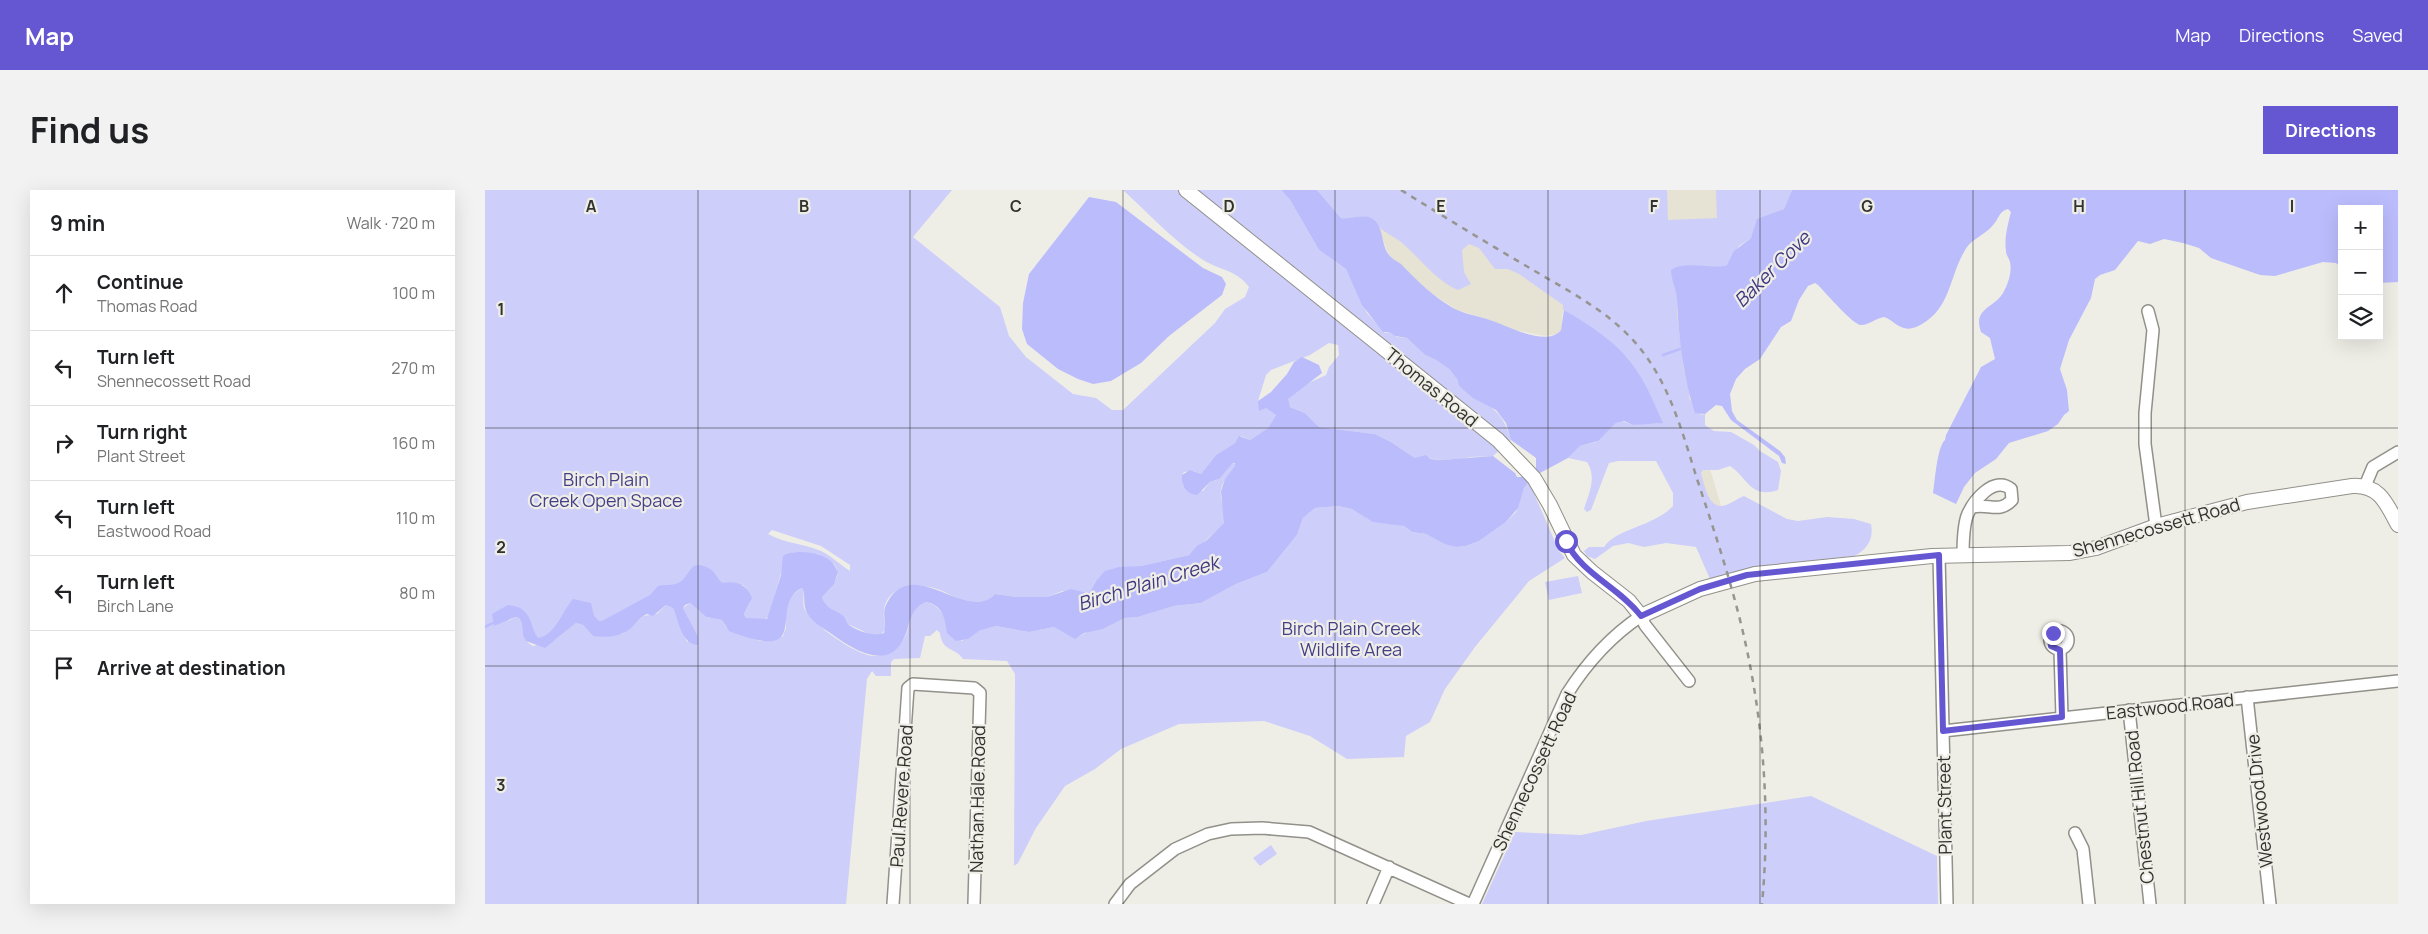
<!DOCTYPE html>
<html lang="en">
<head>
<meta charset="utf-8">
<style>
	body { margin:0; font-family:Manrope,sans-serif; background:#f2f2f2; color:#202124 }
	.controls { position:absolute; right:15px; top:15px; display:grid; overflow:hidden; border-radius:0px; box-shadow:0 5px 20px #0002 }
	.controls button { width:45px; height:45px; display:grid; place-items:center; padding:0; border:0; border-bottom:1px solid #e0e0e0; background:#fff; color:#202124; font:25px sans-serif }
	.stop { position:absolute; width:15px; height:15px; margin:-11px; border:4px solid #6557d1; border-radius:50%; background:#fff }
	.stop.end { background:#6557d1; border-color:#fff; box-shadow:0 1px 5px #0008 }
	.list { margin:0; padding:0; list-style:none }
	h2 { display:flex; justify-content:space-between; align-items:center; height:65px; margin:0; padding:0 20px; font-size:21px }
	h2 small { font-size:16px; font-weight:400; color:#757577 }
	.list li { display:grid; grid-template-columns:32px 1fr auto; gap:15px; align-items:center; box-sizing:border-box; height:75px; padding:0 20px; border-top:1px solid #e0e0e0 }
	.list b { display:block; font-size:19px; white-space:nowrap }
	.list p { margin:0; font-size:16px; white-space:nowrap; color:#757577 }
	.list em { font-size:16px; font-style:normal; color:#757577 }
	.icon { flex:none; width:28px; height:28px; fill:none; stroke:currentColor; stroke-width:2; stroke-linecap:round; stroke-linejoin:round }
	.map { position:relative; flex:none; width:1913px; height:714px; overflow:hidden; border-radius:0px }
	header { display:flex; align-items:center; gap:30px; box-sizing:border-box; height:70px; padding:0 25px; background:#6557d1; color:#fff }
	header strong { font-size:24px }
	nav { display:flex; gap:28px; margin-inline-start:auto; font-size:18px }
	.intro { display:flex; align-items:center; justify-content:space-between; box-sizing:border-box; height:120px; padding:0 30px }
	h1 { margin:0; font-size:35px }
	.button { padding:12px 22px; border-radius:0px; background:#6557d1; color:#fff; font-size:18px; font-weight:700 }
	main { display:flex; gap:30px; padding:0 30px }
	aside { flex:1; background:#fff; border-radius:0px; box-shadow:0 5px 20px #0002 }
	.map>svg:first-child { display:block }
</style>
</head>
<body>
<header>
<strong>Map</strong>
<nav><a>Map</a><a>Directions</a><a>Saved</a></nav>
</header>
<div class="intro"><h1>Find us</h1><a class="button">Directions</a></div>
<main>
<aside>
<h2>9 min<small>Walk · 720 m</small></h2>
<ul class="list">
<li><svg class="icon" aria-label="ahead" viewBox="0 0 24 24"><path d="M12 20V5M6 11l6-6 6 6"/></svg><div><b>Continue</b><p>Thomas Road</p></div><em>100 m</em></li>
<li><svg class="icon" aria-label="left" viewBox="0 0 24 24"><path d="M17 20v-9H6M10 6l-5 5 5 5"/></svg><div><b>Turn left</b><p>Shennecossett Road</p></div><em>270 m</em></li>
<li><svg class="icon" aria-label="right" viewBox="0 0 24 24"><path d="M7 20v-9h11M14 6l5 5-5 5"/></svg><div><b>Turn right</b><p>Plant Street</p></div><em>160 m</em></li>
<li><svg class="icon" aria-label="left" viewBox="0 0 24 24"><path d="M17 20v-9H6M10 6l-5 5 5 5"/></svg><div><b>Turn left</b><p>Eastwood Road</p></div><em>110 m</em></li>
<li><svg class="icon" aria-label="left" viewBox="0 0 24 24"><path d="M17 20v-9H6M10 6l-5 5 5 5"/></svg><div><b>Turn left</b><p>Birch Lane</p></div><em>80 m</em></li>
<li><svg class="icon" aria-label="arrive" viewBox="0 0 24 24"><path d="M6 21V4h12l-3 4 3 4H6"/></svg><div><b>Arrive at destination</b></div></li>
</ul>
</aside>
<div class="map">
<svg width="1913" height="714" viewBox="0 0 1913 714">
	<rect width="100%" height="100%" fill="#efeee6"/>
	<path fill="#e6e3d4" d="M832,0h475l-101,76 15,189 34,115 -23,8 -29,-86 -125,-182 -2,20 -4,4 -12,2 -35,-7 -20,-9 -33,-10 -27,-18 -41,-36 -11,-30 -15,-10 -20,2z"/>
	<path fill="#cdcefa" fill-rule="evenodd" d="M0,0h467l-39,47 87,70 9,29 17,21 47,37 23,4 16,12h11l92,-87 10,-14 20,-12 4,-10c-13,-18 -32,-17 -49,-29 -28,-19 -52,-45 -77,-68h158l9,10 29,50 27,19 21,44 18,20 4,-1 8,5 10,1 18,17 11,5 13,9 8,10 2,7c27,20 42,19 52,54l-18,16 -23,1 -10,3 -45,-2 -24,-16 -16,-8 -56,-7 -14,-14 -15,-6 -3,-6c8,-14 25,-19 39,-26l3,-8 10,-12 -1,-10 -9,-2 -19,12 -39,15 -5,5 -8,26 18,14 -8,13 -18,12 -9,-4 -6,7 -19,12 -15,19 -8,-3 -9,1 -2,3 1,11 20,5 7,-9 7,-2 16,-17 3,1c-3,10 -13,14 -15,25 -2,12 7,24 2,36l-34,30 -48,11 -29,3 -16,12 -5,9 -4,3 -25,-2 -15,6h-30l-22,-3c-4,4 -7,8 -12,9 -17,3 -34,-11 -49,-15 -19,-6 -47,-2 -50,22 -1,7 1,14 1,20l-5,5 -11,-1 -21,-10 -3,-6 -19,-11 -4,-10c4,-6 11,-11 14,-18 10,-22 -30,-26 -43,-27l-11,17 -13,47 -6,5 -17,-3 -2,-4c7,-12 10,-19 -1,-29l-58,9 -72,33 -31,-10 -42,26 -23,-33 -9,11 7,-4 4,1c8,12 -2,18 14,28l22,-6 21,-17 7,2 10,11 29,-2 21,-18 14,-2 9,-9 7,3 14,34 11,-6 -15,-28 7,-5 16,14 16,3 4,7 7,5 27,9 15,-1 8,-4 3,-8v-20l5,-12 11,-8c4,6 -1,15 3,22 7,14 52,46 69,46 11,0 23,-7 29,-16 10,-13 2,-30 23,-38 13,3 21,15 21,28l15,11 17,-10 17,-5 33,6 25,-5 11,6 13,4 11,-6 14,-2 22,-11 13,-1 36,-11 27,-3 35,-19 31,-12 30,-37 6,-17 12,-10 23,-2 14,3 9,3 7,7 36,7 8,6 14,2 30,13 10,-1 13,-5 27,-19 10,-10 8,-24 5,-6 30,69 6,7 -36,23 -54,66 -30,42 -15,33 -24,14 -2,21 -57,2 -37,-23 -46,-15 -85,3 -58,25 -26,20 -30,17 -29,42 -18,35 -4,3 1,-192 -8,-13 -44,-2c-8,-12 -21,-7 -23,-26l-3,-3 -7,6h-5l-5,22 -26,1 -3,3v14h-15l-4,-5 -5,8 -21,225h-361zM287,340l49,16 29,19v6c-10,-6 -18,-15 -29,-20 -18,-8 -35,-7 -53,-17z
		M832,0h350l1,30 49,-2 -1,-28h76l-8,19 -11,5 -22,24 -12,8 -12,19 -13,3 -37,-1v46l7,58 6,22 -1,5 12,17 4,-1v11l9,6 17,1 23,13 6,6 18,11 3,9 -3,19c-28,9 -30,-12 -48,-24l-12,4h-15l-2,3c3,11 8,39 25,32 6,-2 12,-7 18,-9l43,23 11,2 29,-4 27,2 17,5c3,15 -4,26 -17,32l-75,8 -69,15 -14,-32 -30,-4 -22,4 -16,-4 -15,3 -18,13 -8,-3 -3,-5 5,-4h15c13,-19 49,-20 69,-41v-13l-17,-32h-38l-9,2 -18,47 -4,2 -3,-3c5,-16 13,-32 3,-47l-19,-4 12,-12 16,-4 20,-19 6,-2 11,4 15,-2 10,1 -21,-53 -10,-14 -64,-48v-4l-44,-31 -11,-5h-13l-16,-21 -10,-4 -7,6 2,22 7,12 -13,6c-21,-8 -39,-33 -57,-48 -6,-5 -16,-9 -22,-15 -4,-4 -5,-9 -11,-10 -8,-3 -18,3 -27,1z
		M1093,386l4,17 -33,7 -4,-18z
		M1326,606l126,60 1,48h-456l33,-72 66,3 65,-14z
		M786,655l6,9 -17,12 -7,-8z"/>
	<path fill="#bbbcfc" d="M796,0h36l24,28c11,2 24,-6 33,2 10,8 7,25 15,35 3,4 8,6 12,9 15,16 33,33 52,44 11,6 25,8 37,12 16,5 57,28 71,10l3,-20c27,16 56,34 73,61 11,16 18,35 26,52l-30,2 -9,-4 -8,2 -18,18 -18,5 -12,12 -28,15 -4,-4v-11l-25,-18 -5,-17 -10,-13 -23,-12 -14,-12 -2,-7 -8,-10 -13,-9 -11,-5 -18,-17 -12,-2 -6,-4h-6l-21,-27 -16,-36 -27,-19 -29,-50z
		M1307,0h606v92l-19,1v-74h-37v59l-6,-5 -13,-1 -48,14 -15,-1 -49,-17 -12,-10 -16,-5 -19,-4 -14,5 -12,-3 -23,29 -15,5 -5,4 -4,19 -22,42 -9,29 7,21 2,21 -5,4 -6,9 -10,7 -39,12 -13,16 -21,14 -11,14 -8,17 -23,-11c2,-12 4,-46 12,-53l1,-5 35,-68 14,-8 -5,-21 -9,-6c-9,-26 16,-23 24,-43 4,-8 7,-19 5,-27 -1,-4 -4,-7 -4,-11 -2,-13 2,-27 5,-39l-3,-3c-9,2 -9,10 -15,16 -7,9 -19,13 -26,22 -18,27 -15,60 -45,77 -5,3 -12,6 -18,4 -8,-2 -13,-9 -20,-11 -8,1 -15,8 -23,8 -8,0 -35,-32 -43,-40l-3,-2 -7,3 -9,14 -8,21 -10,6 -21,32 -15,10 -9,10 -6,15 2,17 5,9 43,31 5,6 1,7 -4,-1 -3,-7 -48,-36 -9,-14 -6,-1 -11,9 -10,-1c-12,-37 -16,-74 -18,-113 0,-10 -6,-20 -6,-30 15,-10 39,0 56,-5l7,-14 17,-13 6,-19 27,-10z
		M604,7l27,5 87,66 19,9 4,7 -4,11 -53,41 -28,27 -30,18 -18,3 -15,-5 -20,-10 -31,-25 -5,-15 1,-26 6,-29z
		M817,167l17,8 3,8 -34,26 2,8 15,6 14,14 56,7 16,8 24,16 11,-3 4,4c22,2 41,-2 63,-3l22,17 2,4h8l4,5 -5,6 -6,20 -12,14 -27,19 -13,5 -10,1 -11,-3 -19,-10 -14,-2 -8,-6 -31,-4 -21,-13 -14,-3 -23,2 -12,10 -6,17 -30,37 -31,12 -35,19 -27,3 -36,11 -13,1 -22,11 -19,4 -9,6 -21,-12 -25,5 -33,-6 -17,5 -11,8 -12,2 -9,-8c-2,-14 -4,-28 -21,-31 -18,7 -15,24 -23,38 -16,31 -50,9 -70,-5 -8,-6 -17,-10 -24,-19 -8,-11 -2,-20 -7,-28 -36,17 15,77 -73,43l-7,-11 -16,-3 -16,-14 -5,2 -2,3 15,28v9c-17,-1 -19,-24 -25,-37l-7,-3 -13,11 -6,-2c-7,3 -10,8 -15,13 -10,10 -26,11 -39,9l-10,-11 -7,-2 -31,25 -19,-7c-6,-8 -1,-15 -7,-23l-4,-1 -21,9 -2,-12 16,-9c5,1 12,2 15,5 10,8 8,20 15,28 17,-2 25,-28 35,-39l18,4 3,13 5,5h3l48,-26 8,-9c6,-2 14,0 20,-3 13,-5 10,-27 32,-14 6,3 7,11 13,14 13,-3 25,2 29,15l-8,16 2,4 21,1 14,-44 2,-19c9,-7 35,-4 45,3 5,3 7,7 10,13l-4,12 -12,13c5,13 10,11 20,18 4,2 4,7 7,10 9,6 24,12 35,8 3,-10 -3,-20 3,-30 26,-50 81,22 108,-9l22,3h30l24,-8 16,4 4,-3 5,-9 9,-10 14,-4 22,-1 48,-11 8,-9 10,-6 17,-17 -3,-32 4,-12 10,-13v-3h-2l-14,16 -9,3 -13,13c-11,-1 -16,-10 -15,-20l8,-5 11,4 15,-19 19,-12 4,-7 11,4 18,-12 8,-13 -10,-7 -7,3 -1,-10 13,-9 16,-18 7,-12z"/>
	<g fill="none" stroke-linecap="round" stroke-linejoin="round">
		<path stroke="#bbbcfc" stroke-width="2.5" d="M1178,165l17,-6
			M0,437l10,-5"/>
		<g stroke="#919089" stroke-width="14">
			<path id="minor" d="M1663,121l5,19 -8,83v31l11,82
				M1880,296l8,-19 25,-15
				M1454,365l8,349
				M1478,366c0,-13 0,-28 4,-40 6,-15 27,-41 44,-27l1,11c-13,14 -24,3 -39,7
				M1565 450a9 9 0 1 1 18 0a9 9 0 1 1-18 0Z
				M1575,460l2,67
				M1762,507l23,207
				M1644,520l21,194
				M1458,541l455,-50
				M1590,643l8,16 6,55
				M408,714l15,-216 5,-4 61,4 6,5 -6,211
				M630,714l15,-20 45,-35 33,-15 23,-5 31,-1 47,4 160,72
				M888,714l16,-37
				M988,714l94,-210c19,-30 44,-58 74,-78l4,9 44,56"/>
		</g>
		<g stroke="#919089" stroke-width="16">
			<path id="major" d="M701,0l312,250 36,38 16,27 24,50 18,17 37,29 12,15 59,-27 55,-15 177,-18 138,-3 26,-5 60,-22 91,-24 105,-16c28,-2 35,19 46,39"/>
		</g>
		<use href="#minor" stroke="#fff" stroke-width="11"/>
		<use href="#major" stroke="#fff" stroke-width="14"/>
		<path stroke="#969590" stroke-width="2.5" stroke-dasharray="6 6" stroke-linecap="butt" d="M916,0c42,26 84,52 127,77 35,21 75,41 103,71 38,40 51,94 67,144 12,36 24,72 34,108 29,101 40,209 30,314"/>
	</g>
	<g fill="none" stroke-linecap="round" stroke-linejoin="round">
		<path stroke="#6557d1" stroke-width="6" d="M1081,351c15,33 53,46 75,75l59,-27 47,-14 192,-20 4,176 119,-14 -2,-67 -9,-4 -1,-7 3,-6"/>
	</g>
	<path fill="none" stroke="#31312e" stroke-width="1" stroke-opacity="0.55" d="M213,0v714M425,0v714M638,0v714M850,0v714M1063,0v714M1275,0v714M1488,0v714M1700,0v714M0,238h1913M0,476h1913"/>
	<g text-anchor="middle" dominant-baseline="central" stroke-width="4.5" stroke-linejoin="round" paint-order="stroke">
		<g font-size="18" fill="#31312e" stroke="#efeee6">
			<text transform="translate(947 197) rotate(39)">Thomas Road</text>
			<text transform="translate(1671 337) rotate(-16)">Shennecossett Road</text>
			<text transform="translate(1685 516) rotate(-6)">Eastwood Road</text>
			<text transform="translate(1049 581) rotate(-65)">Shennecossett Road</text>
			<text transform="translate(416 606) rotate(-86)">Paul Revere Road</text>
			<text transform="translate(492 609) rotate(-89)">Nathan Hale Road</text>
			<text transform="translate(1774 611) rotate(-96)">Westwood Drive</text>
			<text transform="translate(1459 615) rotate(-91)">Plant Street</text>
			<text transform="translate(1654 617) rotate(-96)">Chestnut Hill Road</text>
		</g>
		<g font-size="18" fill="#453f8a" stroke="#efeee6">
			<text x="121" y="289">Birch Plain<tspan x="121" dy="21">Creek Open Space</tspan></text>
			<text x="866" y="438">Birch Plain Creek<tspan x="866" dy="21">Wildlife Area</tspan></text>
		</g>
		<g font-size="19" font-style="italic" fill="#3e3680" stroke="#efeee6">
			<text transform="translate(1287 79) rotate(-45)">Baker Cove</text>
			<text transform="translate(663 393) rotate(-17)">Birch Plain Creek</text>
		</g>
	</g>
	<g font-size="16" text-anchor="middle" font-weight="bold" fill="#31312e" stroke="#efeee6" stroke-width="4.5" stroke-linejoin="round" paint-order="stroke">
		<text x="106" y="22">A</text>
		<text x="319" y="22">B</text>
		<text x="531" y="22">C</text>
		<text x="744" y="22">D</text>
		<text x="956" y="22">E</text>
		<text x="1169" y="22">F</text>
		<text x="1382" y="22">G</text>
		<text x="1594" y="22">H</text>
		<text x="1807" y="22">I</text>
		<text x="16" y="125">1</text>
		<text x="16" y="363">2</text>
		<text x="16" y="601">3</text>
	</g>
</svg>
<div class="controls">
<button>+</button>
<button>−</button>
<button><svg class="icon" aria-label="layers" viewBox="0 0 24 24"><path d="M12 4l9 5-9 5-9-5zM3 14l9 5 9-5"/></svg></button>
</div>
<div class="stop" style="left:1081px;top:351px"></div>
<div class="stop end" style="left:1568px;top:443px"></div>
</div>
</main>
</body>
</html>
